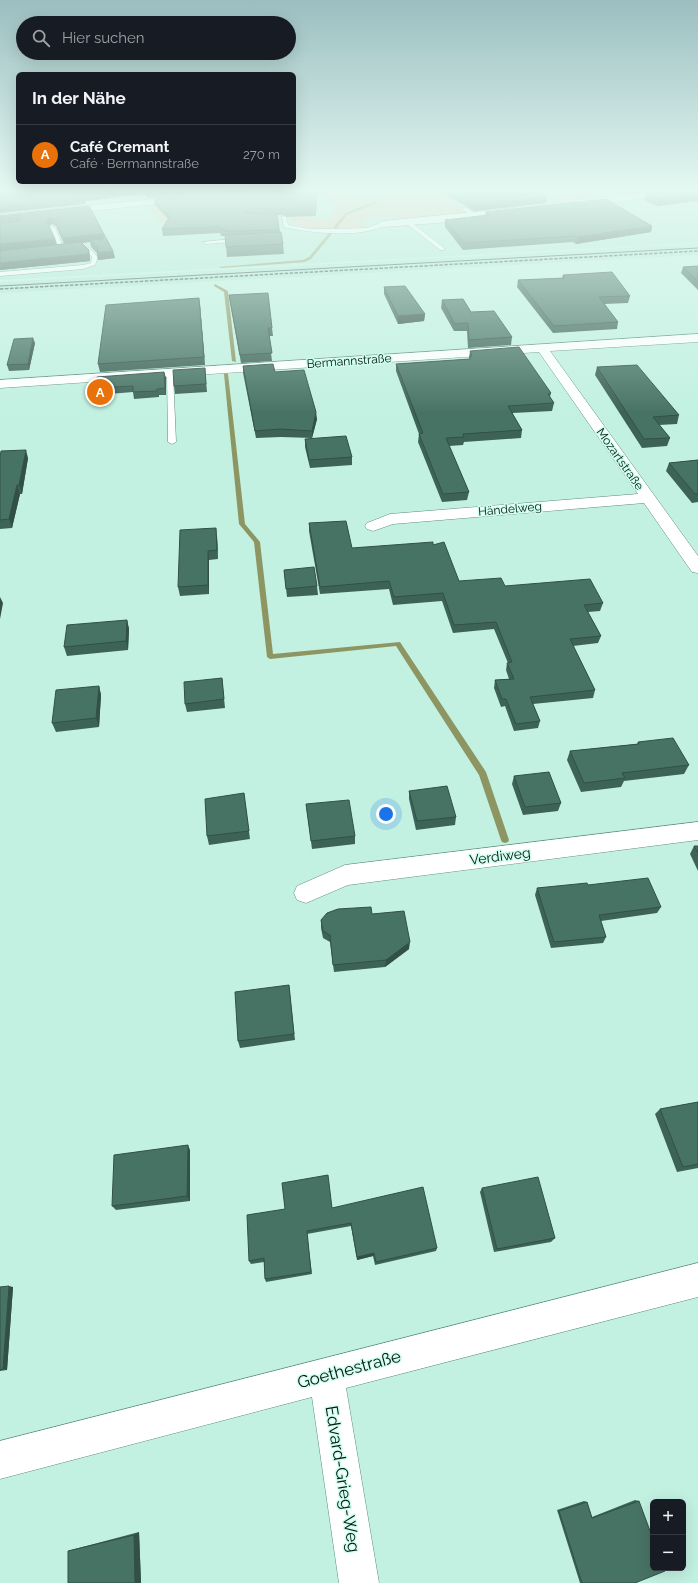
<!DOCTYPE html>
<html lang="de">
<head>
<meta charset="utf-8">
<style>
	body { margin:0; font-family:Raleway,sans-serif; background:#20242c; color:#f1f3f6 }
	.controls { position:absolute; right:12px; bottom:12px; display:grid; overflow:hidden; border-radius:6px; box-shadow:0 4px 16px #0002 }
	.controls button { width:36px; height:36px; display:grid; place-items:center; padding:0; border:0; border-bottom:1px solid #363941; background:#171b24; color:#f1f3f6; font:20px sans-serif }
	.you { position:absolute; left:386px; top:814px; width:14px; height:14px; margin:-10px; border:3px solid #fff; border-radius:50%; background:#1a73e8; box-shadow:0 0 0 6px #1a73e833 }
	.badge { display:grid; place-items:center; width:26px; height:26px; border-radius:50%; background:#d59bbd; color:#fff; font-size:13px; font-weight:700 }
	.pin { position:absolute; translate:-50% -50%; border:2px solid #fff; box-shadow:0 1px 4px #0006 }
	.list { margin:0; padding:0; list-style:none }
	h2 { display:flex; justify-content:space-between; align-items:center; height:52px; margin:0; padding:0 16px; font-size:17px }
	h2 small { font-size:13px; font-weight:400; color:#9ea1a6 }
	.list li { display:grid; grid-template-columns:26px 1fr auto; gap:12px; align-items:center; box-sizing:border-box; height:60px; padding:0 16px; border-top:1px solid #363941 }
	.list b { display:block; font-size:15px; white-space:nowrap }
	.list p { margin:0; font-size:13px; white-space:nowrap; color:#9ea1a6 }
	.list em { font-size:13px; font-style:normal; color:#9ea1a6 }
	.icon { flex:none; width:22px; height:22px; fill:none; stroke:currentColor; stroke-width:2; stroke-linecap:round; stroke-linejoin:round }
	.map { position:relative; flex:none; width:698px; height:1583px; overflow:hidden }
	.search { position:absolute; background:#171b24; box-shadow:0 4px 16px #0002; left:16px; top:16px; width:280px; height:44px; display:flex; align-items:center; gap:10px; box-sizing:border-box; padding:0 14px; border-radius:22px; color:#9ea1a6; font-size:15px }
	.panel { position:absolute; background:#171b24; box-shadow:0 4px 16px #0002; left:16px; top:72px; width:280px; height:112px; border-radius:6px }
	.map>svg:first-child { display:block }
</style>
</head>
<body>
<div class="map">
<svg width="698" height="1583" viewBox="0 0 698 1583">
	<rect width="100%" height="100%" fill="#c2f1e1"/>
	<path fill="#afe7d4" d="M267,192h431v51l-698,37v-59z
		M698,244v11l-698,38v-11z"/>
	<path fill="#eebea3" d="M247,192h217l-18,2 14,9 -4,1 12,10 -52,6 -38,-4 -16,4 3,7 -2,1 -48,1 -21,-4 -6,-9 40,4 9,-11v-2l-15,-10 -53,-1 -111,12 12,13 -9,1 -16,-19z
		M579,192h17l5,4 -35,6 -10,-5 25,-4z"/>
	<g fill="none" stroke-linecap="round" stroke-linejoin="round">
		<path fill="#8d9662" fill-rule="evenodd" d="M376,201l3,1 -32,13 -11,14 -3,-1 12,-15z
			M329,233l3,1 -21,25 -6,3 -84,6 -2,-1 84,-7 6,-3z
			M215,284l13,7 8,71 -4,-1 -8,-69 -10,-6z
			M226,373l2,1 17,150 15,18 13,112 127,-12 86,130 23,68 -1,2 -3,1 -3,-1 -1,-2 -22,-65 -83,-129 -126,13 -3,-2 -13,-115 -15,-18 -15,-150z"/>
		<g stroke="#608d7e" stroke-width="1">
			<path id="service" d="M463,208h4l11,8 -4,1 -11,-7z
				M282,216l4,1 2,8 21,4h28l30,-1 16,-6 3,2c-21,15 -77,9 -102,3z
				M407,222h4l33,26v2h-4l-33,-26z
				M50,226l5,1 9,22 -5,-1z
				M242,238l2,3 -38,3 -3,-2z
				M84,243l14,14 -3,8 -12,4 -83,7v-4l83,-7 8,-2 1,-6 -11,-12z
				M170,371l3,2 3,69 -4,2 -4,-2 -1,-69z"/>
		</g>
		<g stroke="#608d7e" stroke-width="1">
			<path id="minor" d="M653,192h22l-4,3 -94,11 -4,-3 4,-3z
				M515,208l4,3 -1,2 -81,10 -54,4 -5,-3 5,-3z
				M698,334v8l-148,9 148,205v17l-6,-1 -48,-69 -251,21 -20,7 -6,-2 -2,-3 2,-3 23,-9 248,-20 -99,-142 -539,36v-8z
				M698,822v18l-350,45 -42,18 -9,-3 -3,-7 3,-7 48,-21z
				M698,1263v34l-352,91 33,195h-40l-27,-186 -312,82v-38z"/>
		</g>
		<g stroke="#608d7e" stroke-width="1">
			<path id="tertiary" d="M218,192h23l-4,3 -237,26v-6z"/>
		</g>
		<use href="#service" fill="#fff" fill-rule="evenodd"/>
		<use href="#minor" fill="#fff" fill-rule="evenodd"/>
		<use href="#tertiary" fill="#fff" fill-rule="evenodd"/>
		<path stroke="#344d44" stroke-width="1" d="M0,286l698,-38"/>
		<path stroke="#344d44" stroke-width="1.5" stroke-dasharray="3.5 1.5" stroke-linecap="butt" d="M0,289l698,-38"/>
	</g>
	<path fill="#3d6357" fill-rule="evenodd" d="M0,192h208l-60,6 -4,-4 -59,7 1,3z
		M316,192v24l-29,1 -5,-2h-5l3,17 3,12 1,10 -57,3 -2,-21h-4l-1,-3 -57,3 -1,-7 6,-10 -13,-14 -1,-6z
		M442,192h92v2l12,9 -72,8z
		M628,192h30l-27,1z
		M698,192v10l-2,-1 -39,5 -13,-6 2,-7z
		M89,206l24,45 2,7 -17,2 -1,-7 -6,-6 -1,-5 -8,1 7,7 1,7v4l-90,9v-54zM51,224l5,2 8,18h-8l-7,-18z
		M486,212l166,14 -1,6 -75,12 -3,-2 -110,8 -18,-23v-7l40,-5z
		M698,266v24l-17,-17 2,-6z
		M563,275l67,21 -2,7 -24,1 14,18 -1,7 -64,4 -36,-46 1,-7 44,-2z
		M384,287l41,27 -1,7 -26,3 -14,-30z
		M229,295l43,33 1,8h-4l3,25 -31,2 -11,-61z
		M442,300l70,37 -1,8 -43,3 -1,-17h-13l-13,-23z
		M200,305l5,60 -105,7 -2,-8z
		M35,343l-6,27 -20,1 -2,-6z
		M470,351l81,42 -1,4 4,6 -2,8 -40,2 10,17 -1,8 -57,4 -1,3 -14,1 20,46 -2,8 -25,2 -24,-60 1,-8 -23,-63v-7l73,-5v-1z
		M243,366l32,6 42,47 -5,19 -31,-1 -25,1 -13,-65z
		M597,367l82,48 -2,9 -18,1 11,13 -3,8 -25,2 -47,-73z
		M205,368l2,24 -32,2 -1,-8z
		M164,372l2,6v17h-7v2l-25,2 -1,-7 -36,3 -1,-7z
		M305,439l47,18v8l-42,3 -5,-21z
		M0,457l28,1 -6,36h-2l-8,34 -12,1z
		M698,460v42l-6,1 -26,-32 3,-8z
		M309,523l43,25 81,-3 26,36 46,5 98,17 -3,8 -12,1 13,24 -3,7 -25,3 22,44 -2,8 -60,6 7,17 -2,7 -24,3 -9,-25 -4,1 -7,-19 1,-8 14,-1 -3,-9 1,-7h1l-14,-34 -41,4 -11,-32 -49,4 -4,-16 -69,5 -11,-63z
		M217,536l1,23 -9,1v34l-29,2 -2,-9z
		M284,570l33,16 1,9 -31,2z
		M127,620l2,9 -1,21 -61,6 -3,-9z
		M222,678l3,30 -38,4 -2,-8z
		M99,686l2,9 -2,32 -43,5 -4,-9z
		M638,742l51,23 -5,9 -60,7 -3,6 -40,5 -14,-32 3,-9 67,-7z
		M514,776l47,27 -3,8 -35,4 -11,-31z
		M409,791l47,26 -1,8 -39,5 -7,-31z
		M244,793l6,46 -41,6 -2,-9z
		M306,804l49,32v8l-43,5z
		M694,846h4v25l-8,-17z
		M588,885l73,22 -4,6 -56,8 5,16 -3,6 -52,5 -16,-53 2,-7z
		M372,914l37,35 -24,18 -51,5 -4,-30 -7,-4 -2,-10v-8z
		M289,985l6,55 -55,8 -2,-7z
		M698,1102v66l-21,4 -22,-58 5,-5z
		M190,1150v51l-74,9 -4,-4z
		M482,1188l73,50 -4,4 -57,10 -14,-60z
		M332,1208l105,40 -1,3 -61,14 -2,-9 -16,4 -6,-34 -44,8 5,40 -46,8 -1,-3 -1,-17 -13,2 -2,-3z
		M0,1287h13l-6,83 -7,1z
		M635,1500l4,1 -4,82h-55l-23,-73 27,-9 3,1 5,15z
		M139,1532l2,51 -73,-32 7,-2z"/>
	<path fill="#325047" d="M111,192h33v2l-59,7 1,3 -86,9v-6l83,-12z
		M147,192h61l-60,6z
		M518,192h16l-1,4 -27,4 1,-7z
		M698,194l-2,7 -39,5 2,-7z
		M547,197l-1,6 -72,8 1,-6z
		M248,209l1,7 -4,-5z
		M50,217l1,7 -3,4 -2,-7z
		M652,226l-1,6 -75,12 2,-7z
		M102,234l2,7 -14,-1v2l-25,2 -2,-6z
		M55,239l2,7 -57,5v-7z
		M89,250l1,7v4l-90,9v-7z
		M113,251l2,7 -17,2 -1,-7z
		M199,298l1,7 5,60 -1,-8z
		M425,314l-1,7 -26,3v-8z
		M33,338l2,5 -6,27 -1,-6z
		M164,372l2,6v17l-1,-7z
		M316,412l1,7 -5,19v-7z
		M26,450l2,8 -6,36 -3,-9z
		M17,485l3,9 -8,34 -3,-9z
		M216,528l1,8 1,23 -1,-9z
		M208,551l1,9v34l-1,-9z
		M0,597l3,6 -3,16z
		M127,620l2,9 -1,21 -2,-9z
		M99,686l2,9 -2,32 -3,-9z
		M410,942l-1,7 -24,18 1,-7z
		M188,1145l2,5v51l-3,-5z
		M374,1253l-1,3 -16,4v-3z
		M9,1286l4,1 -6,83 -4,-1z
		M139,1532l2,51h-6l-1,-48z"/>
	<path fill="#477365" stroke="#325047" d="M0,192h111l-28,3 1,3 -84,9z
		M224,192h92v18h-29l-5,-2 -34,1 -3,2 1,2 31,2 2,13 -1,2 -53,1v-2h-5l-1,-2 -57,2 8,-13 -16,-17z
		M453,192h65l-11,1 -1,3 35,-3 6,4 -72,8z
		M658,192h40v2l-39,5 -13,-6z
		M606,199l46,27 -74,11 -3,-1 -111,7 -19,-23 45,-5 -4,-3z
		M89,206l24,45 -16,2 1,-4 -8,-9 13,-1 1,-4 -2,-1 -39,4 -8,-18 -5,-3 -4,4 9,18 -55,5v-21l19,-2 3,-4 -1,-2 -21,1z
		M281,232l2,12 -57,3 -1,-12z
		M81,242l8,8 -1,4 -88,9v-12z
		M698,266v15l-15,-14z
		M612,272l18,24 -31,1 19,25 -64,4 -36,-46 47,-2 -2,-3z
		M405,286l20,28 -27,2 -14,-29z
		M268,293l4,35h-4l4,25 -32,2 -11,-60z
		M199,298l5,59 -106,7 8,-59z
		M463,299l8,13 23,-1 18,26 -43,3 -1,-17 -13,1 -13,-24z
		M33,338l-5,26 -21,1 7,-26z
		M519,347l32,46 -3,1 6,9 -46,3 14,24 -59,4 1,3 -18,1 23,54 -26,2 -24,-60 4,-1 -27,-69 74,-5v-3h2l-2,-5z
		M273,364l2,8 29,-2 12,42 -4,19 -32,-2 -25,2 -12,-65z
		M637,365l42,50 -26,2 17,21 -26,1 -47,-72z
		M205,368l1,16 -32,2 -1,-16z
		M164,372l1,16 -8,1v2l-24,1v-6l-37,2 1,-11z
		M346,436l6,21 -43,3 -4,-21z
		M26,450l-7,35h-2l-8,34 -9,1v-63l1,-6z
		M698,460v34h-3l-26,-31z
		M346,521l6,27 81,-6v3l11,-3 15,39 42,-3 4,8 85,-7 13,24 -19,2 17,31 -31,3 25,51 -65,7 10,24 -24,3 -10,-25h-4l-7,-19 19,-1 -7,-16 5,-1 -16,-40 -42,3 -11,-32 -49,4 -5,-16 -69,6 -11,-64z
		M216,528l1,22 -9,1v34l-30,2 2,-57z
		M314,567l3,19 -31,3 -2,-19z
		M127,620l-1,21 -62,6 3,-22z
		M222,678l2,21 -39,5 -1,-22z
		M99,686l-3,32 -44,5 4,-33z
		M673,738l16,27 -67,8 3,5 -41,5 -14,-32 69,-7 -1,-2z
		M549,772l12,31 -36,4 -11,-31z
		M447,786l9,31 -39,4 -8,-30z
		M244,793l5,38 -42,5 -2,-37z
		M349,800l6,36 -44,5 -5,-37z
		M694,846h4v7z
		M648,878l13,29 -62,8 7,22 -52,5 -17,-54 50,-5 1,2z
		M371,907l1,7 32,-3 6,31 -24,18 -53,5 -3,-30 -7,-4 -2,-11 6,-7 11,-4z
		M289,985l5,49 -56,7 -3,-49z
		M698,1102v62l-15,3 -23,-58z
		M188,1145l-1,51 -75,10 2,-51z
		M328,1175l4,33 91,-21 14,61 -61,14 -2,-9 -17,4 -6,-34 -44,8 4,41 -46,7 -1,-21 -15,3 -2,-46 38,-6 -3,-26z
		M538,1177l17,61 -58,11 -15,-61z
		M9,1286l-6,83 -3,1v-83z
		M639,1501l14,38v29h11l1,3 -30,12h-53l-23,-72 28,-9 5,16z
		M134,1535l1,48h-67v-32z"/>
	<linearGradient id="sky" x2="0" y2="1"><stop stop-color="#9bbec0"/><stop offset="0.46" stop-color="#e4f9f2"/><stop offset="1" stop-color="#e4f9f2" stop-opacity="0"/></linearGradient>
	<rect width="698" height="413" fill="url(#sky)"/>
	<g text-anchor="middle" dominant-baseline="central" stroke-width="3" stroke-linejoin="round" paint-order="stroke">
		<g font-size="12" fill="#051711" stroke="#cffeee">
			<text transform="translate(349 361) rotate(-4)">Bermannstraße</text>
			<text transform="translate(620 459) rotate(55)">Mozartstraße</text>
			<text transform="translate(510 509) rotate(-5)">Händelweg</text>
		</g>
		<g font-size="14" fill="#051711" stroke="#cffeee">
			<text transform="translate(500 856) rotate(-7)">Verdiweg</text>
		</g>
		<g font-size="17" fill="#051711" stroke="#cffeee">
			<text transform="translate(349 1369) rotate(-15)">Goethestraße</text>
			<text transform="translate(343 1479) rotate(81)">Edvard-Grieg-Weg</text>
		</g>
	</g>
</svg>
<div class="controls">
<button>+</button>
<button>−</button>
</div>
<div class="you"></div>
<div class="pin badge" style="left:100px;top:392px;background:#e8710a">A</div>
<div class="search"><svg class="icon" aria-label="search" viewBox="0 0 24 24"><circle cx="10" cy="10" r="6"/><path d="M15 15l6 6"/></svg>Hier suchen</div>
<section class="panel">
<h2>In der Nähe<small></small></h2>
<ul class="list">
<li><span class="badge" style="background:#e8710a">A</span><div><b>Café Cremant</b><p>Café · Bermannstraße</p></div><em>270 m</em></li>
</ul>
</section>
</div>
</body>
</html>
